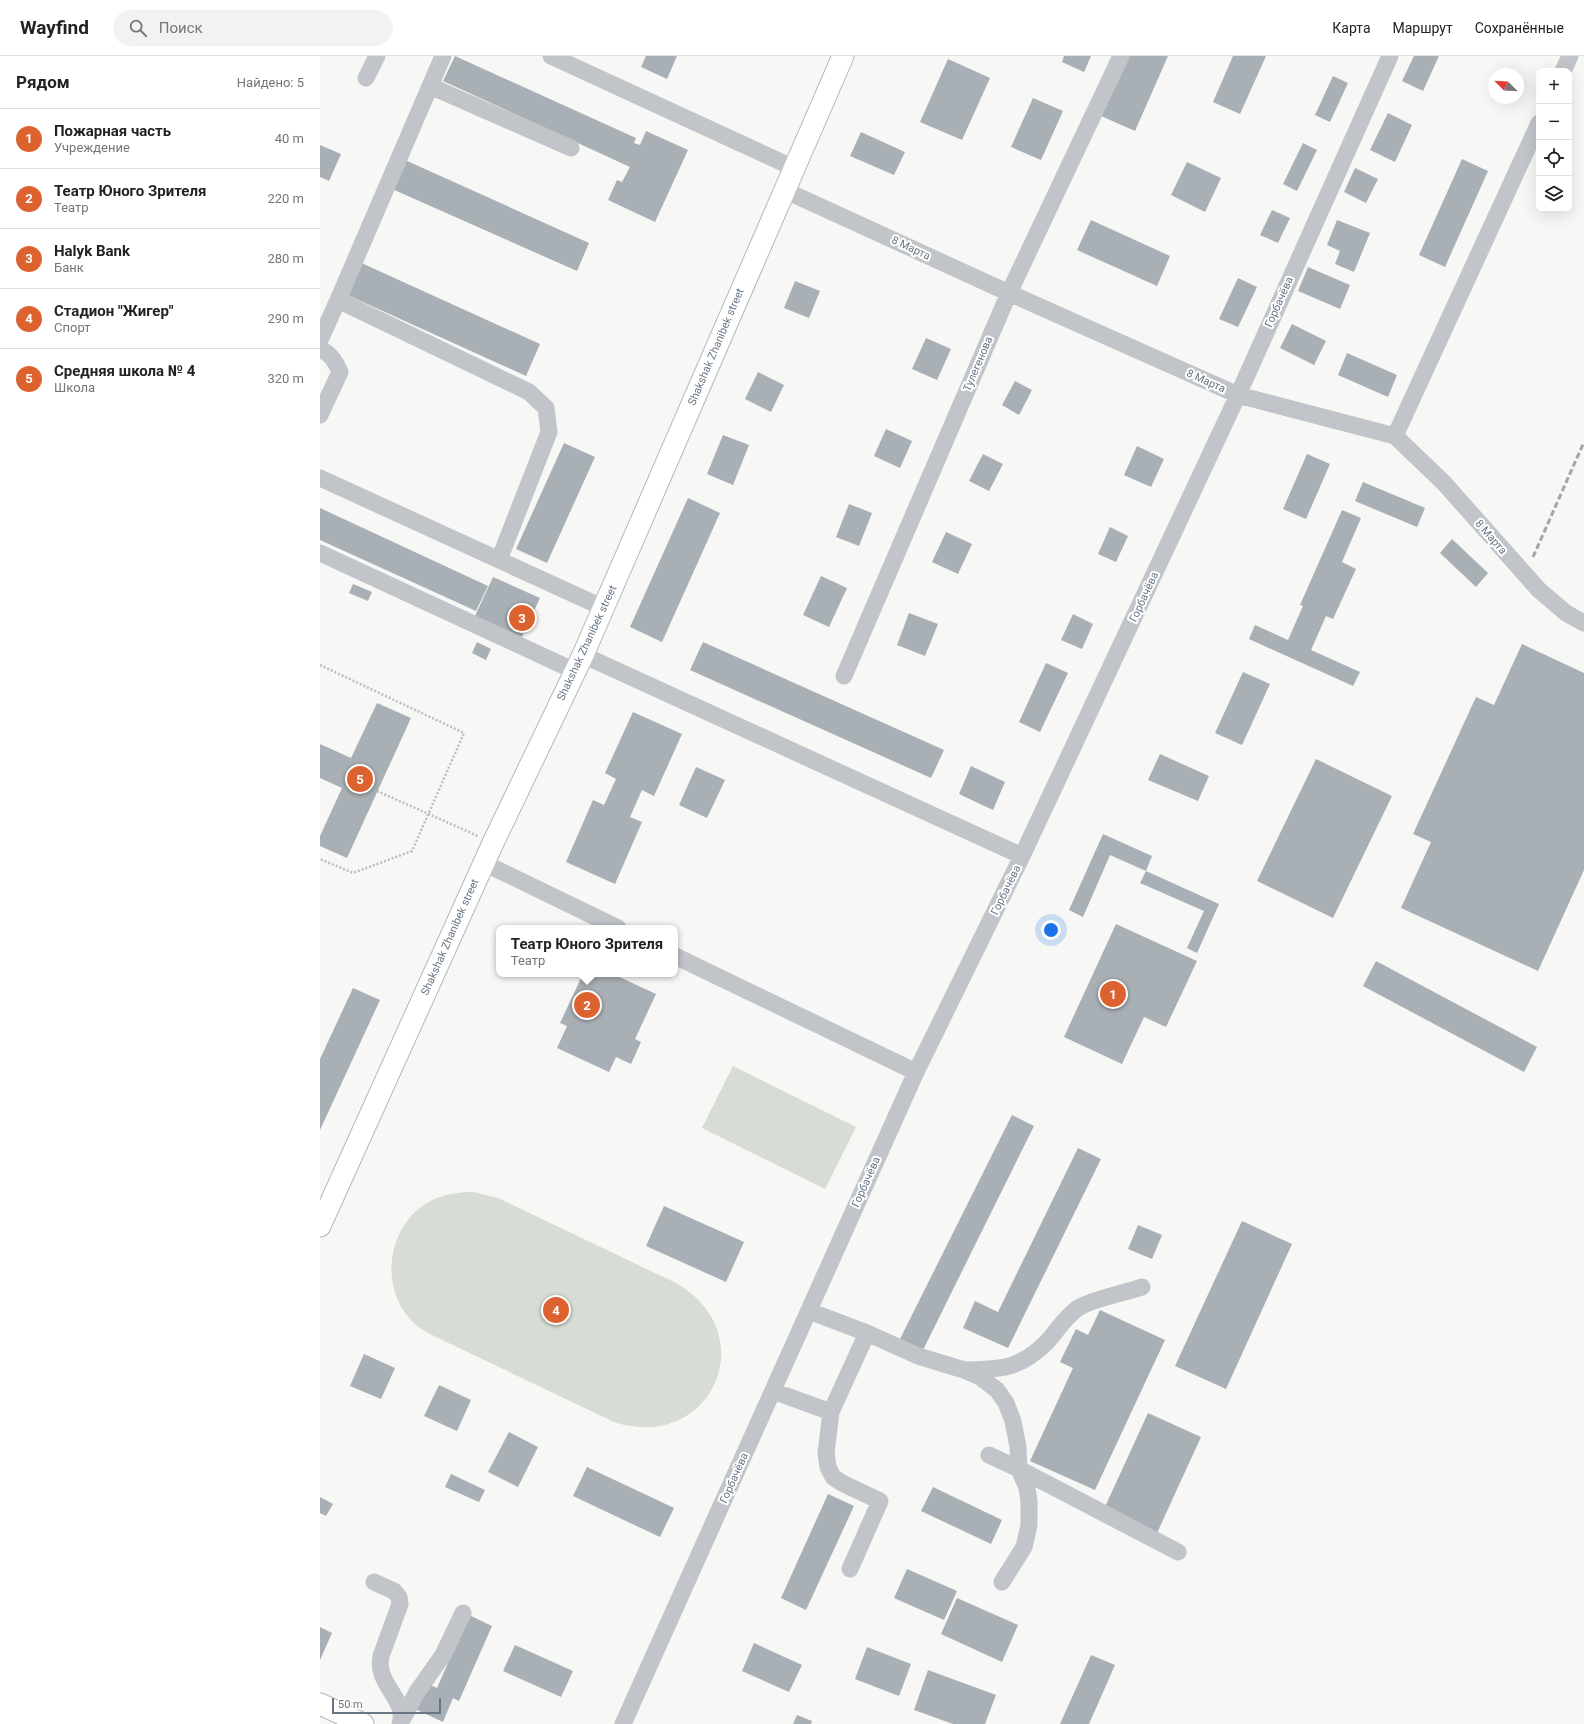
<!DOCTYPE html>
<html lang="ru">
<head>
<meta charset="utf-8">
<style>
	body { margin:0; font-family:Roboto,sans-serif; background:#f2f2f2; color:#222 }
	.controls { position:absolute; right:12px; top:12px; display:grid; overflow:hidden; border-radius:8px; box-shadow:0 4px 16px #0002 }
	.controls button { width:36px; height:36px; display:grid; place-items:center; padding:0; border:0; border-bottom:1px solid #e0e0e0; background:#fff; color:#222; font:20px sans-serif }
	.compass { position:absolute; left:1168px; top:12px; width:36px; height:36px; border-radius:50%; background:#fff; box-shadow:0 4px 16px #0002; rotate:294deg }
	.scale { position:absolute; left:12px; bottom:10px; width:109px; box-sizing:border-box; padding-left:4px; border:2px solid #687684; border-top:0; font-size:11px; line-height:14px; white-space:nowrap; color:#687684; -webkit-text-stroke:3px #fff; paint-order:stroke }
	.you { position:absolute; left:731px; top:874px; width:14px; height:14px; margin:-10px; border:3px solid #fff; border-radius:50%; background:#1a73e8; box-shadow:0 0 0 6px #1a73e833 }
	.badge { display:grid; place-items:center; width:26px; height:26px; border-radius:50%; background:#dc6330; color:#fff; font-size:13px; font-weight:700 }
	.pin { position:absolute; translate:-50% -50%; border:2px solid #fff; box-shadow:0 1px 4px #0006 }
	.popup { position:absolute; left:176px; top:869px; width:182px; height:52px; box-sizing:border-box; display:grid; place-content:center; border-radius:8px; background:#fff; filter:drop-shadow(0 1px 3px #0005); font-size:13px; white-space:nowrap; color:#767676 }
	.popup b { font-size:15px; color:#222 }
	.popup::after { content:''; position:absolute; left:50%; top:100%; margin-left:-8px; border:8px solid transparent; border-top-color:#fff }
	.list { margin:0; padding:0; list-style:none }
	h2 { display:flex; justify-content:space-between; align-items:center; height:52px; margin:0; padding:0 16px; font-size:17px }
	h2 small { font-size:13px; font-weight:400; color:#767676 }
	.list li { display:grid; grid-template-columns:26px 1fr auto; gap:12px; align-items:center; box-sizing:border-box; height:60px; padding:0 16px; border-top:1px solid #e0e0e0 }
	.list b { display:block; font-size:15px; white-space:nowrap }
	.list p { margin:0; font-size:13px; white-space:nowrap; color:#767676 }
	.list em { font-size:13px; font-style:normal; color:#767676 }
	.icon { flex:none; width:22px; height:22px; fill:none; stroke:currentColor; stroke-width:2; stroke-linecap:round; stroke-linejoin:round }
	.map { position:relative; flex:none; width:1264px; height:1668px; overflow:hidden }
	header { display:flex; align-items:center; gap:24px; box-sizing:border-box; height:56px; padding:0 20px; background:#fff; border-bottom:1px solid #e0e0e0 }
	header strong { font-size:19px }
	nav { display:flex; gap:22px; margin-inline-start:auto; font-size:14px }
	.search { width:280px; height:36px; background:#f2f2f2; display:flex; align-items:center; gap:10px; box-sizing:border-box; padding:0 14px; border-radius:22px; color:#767676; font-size:15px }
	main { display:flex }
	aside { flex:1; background:#fff }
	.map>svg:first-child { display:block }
</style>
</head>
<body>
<header>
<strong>Wayfind</strong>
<div class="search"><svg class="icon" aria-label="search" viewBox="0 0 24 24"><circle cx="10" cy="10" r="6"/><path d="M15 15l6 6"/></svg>Поиск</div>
<nav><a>Карта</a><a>Маршрут</a><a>Сохранённые</a></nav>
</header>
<main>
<aside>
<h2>Рядом<small>Найдено: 5</small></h2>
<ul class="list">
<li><span class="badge">1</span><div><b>Пожарная часть</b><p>Учреждение</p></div><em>40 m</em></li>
<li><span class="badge">2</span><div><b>Театр Юного Зрителя</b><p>Театр</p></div><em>220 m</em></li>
<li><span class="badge">3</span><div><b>Halyk Bank</b><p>Банк</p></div><em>280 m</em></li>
<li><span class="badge">4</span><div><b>Стадион &quot;Жигер&quot;</b><p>Спорт</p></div><em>290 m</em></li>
<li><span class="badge">5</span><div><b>Средняя школа № 4</b><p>Школа</p></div><em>320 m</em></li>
</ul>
</aside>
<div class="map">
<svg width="1264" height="1668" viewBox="0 0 1264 1668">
	<rect width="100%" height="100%" fill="#f7f7f5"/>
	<path fill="#d7dcd4" d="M413,1010l123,61 -31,62 -123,-61z
		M154,1136l24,6 178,85c89,51 35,171 -62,139l-178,-85c-7,-4 -15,-7 -21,-13 -37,-33 -29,-99 15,-123 14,-7 28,-9 44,-9z"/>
	<path fill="#a8afb5" d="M135,0l181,82 -2,5 6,2 6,-14 42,19 -33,72 -47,-22 9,-20 5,2 8,-15 -187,-86z
		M326,0h31l-10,23 -26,-12z
		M744,0h27l-7,16 -22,-10z
		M808,0h40l-33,75 -34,-15z
		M913,0h33l-26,58 -27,-12z
		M1094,0h25l-16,35 -21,-10z
		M628,3l42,19 -28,62 -42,-18z
		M1013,20l15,7 -18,39 -15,-7z
		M713,42l30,13 -22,49 -30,-13z
		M1068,57l24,12 -17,37 -25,-12z
		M541,76l44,20 -11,23 -44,-19z
		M983,87l14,7 -20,41 -14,-7z
		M0,89l21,9 -12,27 -9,-4z
		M1142,103l26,12 -43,96 -26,-12z
		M85,104l184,83 -12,28 -185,-82z
		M867,106l34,16 -16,34 -34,-17z
		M1035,112l23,11 -12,24 -22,-11z
		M952,154l18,8 -12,25 -18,-8z
		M771,164l79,36 -13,30 -80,-36z
		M1017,164l33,13 -16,39 -19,-8 5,-13 -13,-6z
		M37,205l183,83 -14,32 -183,-83z
		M988,211l42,18 -10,24 -42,-18z
		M918,222l19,9 -19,40 -19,-8z
		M475,225l25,10 -11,27 -25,-10z
		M972,268l34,17 -12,24 -34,-17z
		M606,282l25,11 -14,31 -25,-11z
		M1027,297l50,22 -9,22 -50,-22z
		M438,316l26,13 -13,27 -26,-13z
		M695,325l17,9 -13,25 -17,-10z
		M566,373l26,12 -12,27 -26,-12z
		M403,379l26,10 -16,40 -26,-11z
		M244,387l31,14 -48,106 -31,-14z
		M817,390l27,13 -13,28 -27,-12z
		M663,398l20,10 -14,27 -20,-10z
		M987,398l23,10 -24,55 -23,-10z
		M1043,426l62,26 -8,19 -62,-26z
		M368,442l32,15 -58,129 -32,-15z
		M529,448l23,9 -13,33 -23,-9z
		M0,452l168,78 -12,25 -156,-71z
		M1022,454l19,8 -19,44 14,7 -23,50 -7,-3 -15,34 49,22 -7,14 -104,-47 6,-14 33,15 15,-34 -3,-1z
		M790,471l18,9 -12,26 -18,-8z
		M626,476l26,12 -14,30 -26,-12z
		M1132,483l36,34 -12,14 -36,-34z
		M501,520l26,12 -18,39 -26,-12z
		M173,521l47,21 -18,39 -47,-21z
		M33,528l19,8 -4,9 -19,-8z
		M589,557l29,11 -13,32 -28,-11z
		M753,558l20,10 -11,25 -21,-9z
		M157,586l14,7 -5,11 -14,-7z
		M383,586l241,108 -13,28 -241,-108z
		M1202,588l62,29v197l-46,101 -137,-63 30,-66 -18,-8 63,-137 18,8z
		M726,607l22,10 -28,59 -21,-10z
		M923,616l27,12 -28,61 -27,-12z
		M57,647l34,15 -64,140 -27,-12v-10l22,-48 -22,-10v-34l31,14z
		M313,656l49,22 -28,62 -12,-6 -12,27 12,5 -27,62 -49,-22 27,-62 11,5 12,-26 -11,-6z
		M840,698l49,22 -11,25 -50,-21z
		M996,703l76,37 -59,122 -76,-37z
		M651,710l34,16 -12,28 -34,-16z
		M376,711l29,13 -18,38 -28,-13z
		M783,778l49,22 -6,15 73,33 -22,49 -10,-5 17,-37 -64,-28 6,-12 -36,-16 -27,62 -14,-7z
		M796,868l81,37 -31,66 -22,-10 -22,47 -58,-27z
		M1056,905l161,86 -13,25 -161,-86z
		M263,918h30l43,20 -21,45 6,3 -10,22 -15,-7 -7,15 -52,-24 10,-22 -7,-3z
		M33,932l27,12 -60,130v-71z
		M692,1059l22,11 -111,224 -23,-11z
		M758,1092l23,11 -93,189 -45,-20 12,-27 23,11z
		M344,1150l80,36 -18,40 -80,-36z
		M922,1165l50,23 -66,145 -51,-23z
		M818,1169l24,10 -10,24 -24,-10z
		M780,1254l65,30 -70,150 -65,-29 43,-93 -13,-6 16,-33 12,6z
		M44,1298l31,14 -14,31 -31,-13z
		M119,1329l32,15 -14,31 -33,-15z
		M828,1357l53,24 -44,96 -53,-24z
		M189,1376l29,15 -20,40 -30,-15z
		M267,1411l87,41 -14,29 -87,-41z
		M131,1418l34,16 -6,12 -34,-15z
		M613,1431l69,33 -11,24 -70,-33z
		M508,1438l26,12 -48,104 -25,-12z
		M0,1441l13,7 -7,12 -6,-3z
		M587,1513l50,22 -13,29 -50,-22z
		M637,1542l61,27 -16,37 -61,-28z
		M149,1559l23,11 -33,75 -6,-3 -10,24 -28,-13 11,-26 11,5z
		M0,1571l12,6 -12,27z
		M434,1587l48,22 -13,27 -47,-21z
		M195,1589l58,26 -12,26 -58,-26z
		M547,1591l44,17 -12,32 -44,-17z
		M771,1599l24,10 -26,59h-29z
		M608,1614l68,25 -11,29h-32l-39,-14z
		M477,1659l15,6 -1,3h-18z"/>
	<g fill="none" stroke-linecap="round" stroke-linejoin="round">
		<g stroke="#b4b8bc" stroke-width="23">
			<path id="major" d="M0,1170l173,-383 90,-188 260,-599
				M0,1648l43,20"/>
		</g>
		<path stroke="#bbbdc0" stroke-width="2.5" stroke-dasharray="2 2" stroke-linecap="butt" d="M0,609l144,68 -52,118 -59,22 -33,-14
			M57,735l101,45"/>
		<path stroke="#c1c4c8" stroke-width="17" d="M231,0l243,112
			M1243,15l7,-15
			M46,22l11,-22
			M110,30l141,62
			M464,134l225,103 229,102 157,41 49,47 95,107 27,23 18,10
			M18,244l105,-244
			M0,284l18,-40 191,92 17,16 3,24 -50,128
			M0,293c11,5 15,12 20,23l-20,43
			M1075,380l144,-313
			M0,422l284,130
			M0,497l255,118
			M263,599l439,201
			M524,620l165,-383 112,-237
			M164,807l134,65
			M355,900l241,116
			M489,1255l58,22 51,23 46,14 16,7 17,13 9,13 7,18 5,26 1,22 8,19 2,13v24l-5,22 -22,35
			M646,1314c36,-1 54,-1 81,-28 10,-11 18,-25 31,-34 14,-9 47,-15 64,-21
			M453,1335l58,21
			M669,1399l30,14 159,83
			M530,1513l30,-68 -36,-17 -11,-7 -5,-10 -2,-14 5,-41 36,-79
			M54,1526l20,9 5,6 1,7 -19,52c-6,29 27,43 19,68
			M82,1664l15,-28 26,-37 20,-42
			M303,1668l293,-652 106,-216 216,-461 152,-339"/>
		<use href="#major" stroke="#fff" stroke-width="21"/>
		<path stroke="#a0a6ac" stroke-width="3" stroke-dasharray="6 3" stroke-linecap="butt" d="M1213,501l51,-115"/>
	</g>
	<g text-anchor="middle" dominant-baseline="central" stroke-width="4" stroke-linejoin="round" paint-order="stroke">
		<g font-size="11" fill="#687684" stroke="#fff">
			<text transform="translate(591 192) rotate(25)">8 Марта</text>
			<text transform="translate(959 246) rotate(-66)">Горбачёва</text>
			<text transform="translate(396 291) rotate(-67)">Shakshak Zhanibek street</text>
			<text transform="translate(658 308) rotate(-67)">Тулегенова</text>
			<text transform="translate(886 325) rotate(24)">8 Марта</text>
			<text transform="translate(1171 481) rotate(49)">8 Марта</text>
			<text transform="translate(824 541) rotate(-65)">Горбачёва</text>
			<text transform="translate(267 587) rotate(-65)">Shakshak Zhanibek street</text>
			<text transform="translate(686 834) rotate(-64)">Горбачёва</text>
			<text transform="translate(130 881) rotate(-66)">Shakshak Zhanibek street</text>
			<text transform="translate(546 1126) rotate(-66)">Горбачёва</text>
			<text transform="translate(414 1422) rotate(-66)">Горбачёва</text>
		</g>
	</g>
</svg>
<div class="controls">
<button>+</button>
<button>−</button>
<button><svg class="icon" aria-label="locate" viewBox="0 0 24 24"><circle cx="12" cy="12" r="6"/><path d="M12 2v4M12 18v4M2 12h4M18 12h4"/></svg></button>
<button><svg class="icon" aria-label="layers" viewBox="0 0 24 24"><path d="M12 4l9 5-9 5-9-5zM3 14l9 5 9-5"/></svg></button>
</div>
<svg class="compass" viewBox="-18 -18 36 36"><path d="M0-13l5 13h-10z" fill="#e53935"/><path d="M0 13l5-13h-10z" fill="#767676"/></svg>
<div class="scale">50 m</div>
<div class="you"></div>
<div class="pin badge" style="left:793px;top:938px">1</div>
<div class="pin badge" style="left:267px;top:949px">2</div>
<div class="popup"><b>Театр Юного Зрителя</b>Театр</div>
<div class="pin badge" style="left:202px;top:562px">3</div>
<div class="pin badge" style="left:236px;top:1254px">4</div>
<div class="pin badge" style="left:40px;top:723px">5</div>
</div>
</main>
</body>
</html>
